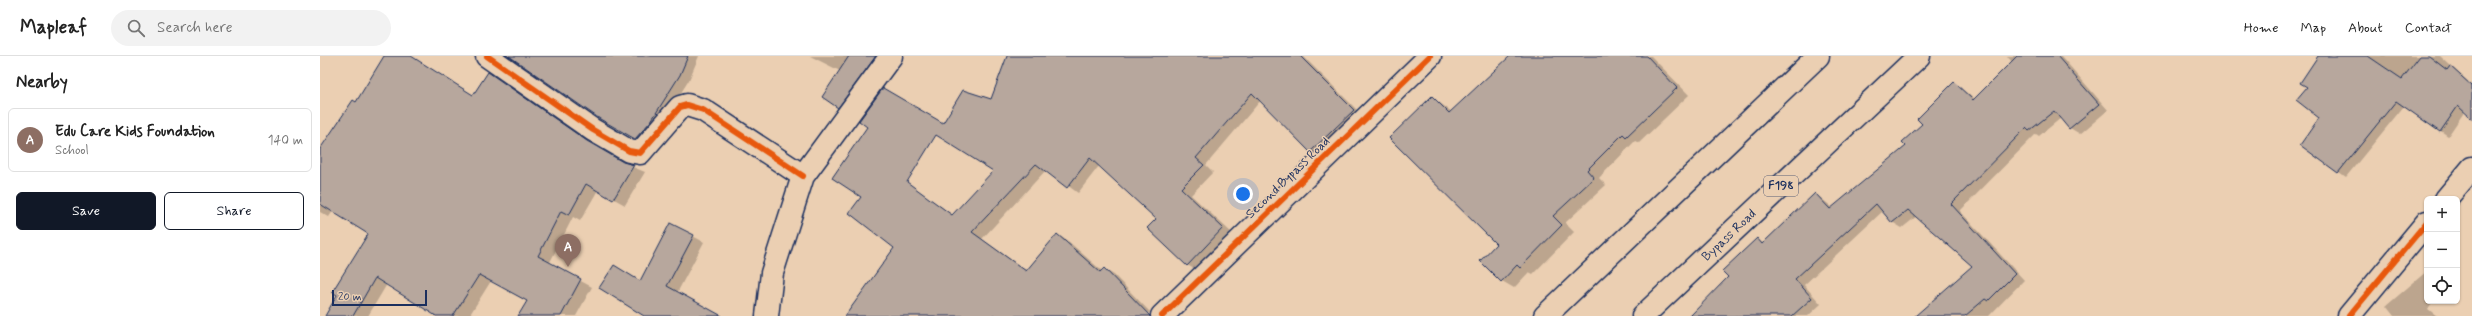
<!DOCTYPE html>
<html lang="en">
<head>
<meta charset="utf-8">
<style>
	body { margin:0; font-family:Mynerve,sans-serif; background:#f2f2f2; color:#222 }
	.controls { position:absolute; right:12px; bottom:12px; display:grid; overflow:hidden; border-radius:6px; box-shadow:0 1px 3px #0004 }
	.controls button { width:36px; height:36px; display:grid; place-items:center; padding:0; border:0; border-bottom:1px solid #e0e0e0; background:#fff; color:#222; font:20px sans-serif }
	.scale { position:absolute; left:12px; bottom:10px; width:95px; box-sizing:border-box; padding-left:4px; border:2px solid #1b2f5e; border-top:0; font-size:11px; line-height:14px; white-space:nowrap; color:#1b2f5e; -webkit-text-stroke:3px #ebcfb2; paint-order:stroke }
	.you { position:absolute; left:923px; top:138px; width:14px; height:14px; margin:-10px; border:3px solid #fff; border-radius:50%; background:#1a73e8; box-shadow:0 0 0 6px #1a73e833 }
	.badge { display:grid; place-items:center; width:26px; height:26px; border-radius:50%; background:#111827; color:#fff; font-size:13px; font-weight:700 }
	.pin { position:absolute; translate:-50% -33px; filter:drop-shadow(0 1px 2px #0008) }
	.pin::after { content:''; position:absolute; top:21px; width:14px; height:12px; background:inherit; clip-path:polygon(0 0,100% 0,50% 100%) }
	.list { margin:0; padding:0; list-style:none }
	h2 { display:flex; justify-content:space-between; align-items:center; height:52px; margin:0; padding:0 16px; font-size:17px }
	h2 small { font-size:13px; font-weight:400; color:#767676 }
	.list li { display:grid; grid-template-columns:26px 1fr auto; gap:12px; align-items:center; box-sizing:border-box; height:64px; margin:0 8px 8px; padding:0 8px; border:1px solid #e0e0e0; border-radius:6px }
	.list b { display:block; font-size:15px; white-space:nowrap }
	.list p { margin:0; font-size:13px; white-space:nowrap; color:#767676 }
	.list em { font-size:13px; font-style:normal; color:#767676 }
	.actions { display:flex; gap:8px; padding:12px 16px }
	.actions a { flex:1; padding:9px 0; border:1px solid #111827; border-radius:6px; text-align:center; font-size:14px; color:#111827 }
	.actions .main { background:#111827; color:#fff }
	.icon { flex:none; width:22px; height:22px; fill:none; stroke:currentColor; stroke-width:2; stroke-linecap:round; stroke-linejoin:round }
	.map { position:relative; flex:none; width:2152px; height:260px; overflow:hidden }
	header { display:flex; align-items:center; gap:24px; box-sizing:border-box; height:56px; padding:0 20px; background:#fff; border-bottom:1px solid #e0e0e0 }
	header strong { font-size:19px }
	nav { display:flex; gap:22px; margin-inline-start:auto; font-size:14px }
	.search { width:280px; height:36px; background:#f2f2f2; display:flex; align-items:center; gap:10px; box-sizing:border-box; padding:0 14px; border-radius:22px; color:#767676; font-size:15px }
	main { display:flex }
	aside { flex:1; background:#fff }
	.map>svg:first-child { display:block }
</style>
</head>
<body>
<header>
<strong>Mapleaf</strong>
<div class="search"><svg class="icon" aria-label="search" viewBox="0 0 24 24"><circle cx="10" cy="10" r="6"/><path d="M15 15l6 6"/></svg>Search here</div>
<nav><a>Home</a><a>Map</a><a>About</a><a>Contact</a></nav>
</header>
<main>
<aside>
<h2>Nearby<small></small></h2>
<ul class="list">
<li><span class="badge" style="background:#8d6e63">A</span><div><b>Edu Care Kids Foundation</b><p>School</p></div><em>140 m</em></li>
</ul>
<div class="actions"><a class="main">Save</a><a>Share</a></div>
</aside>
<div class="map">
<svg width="2152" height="260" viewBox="0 0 2152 260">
	<rect width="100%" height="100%" fill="#ebcfb2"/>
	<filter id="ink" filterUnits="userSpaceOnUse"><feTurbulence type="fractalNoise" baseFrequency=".025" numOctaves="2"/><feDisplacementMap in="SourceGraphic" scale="8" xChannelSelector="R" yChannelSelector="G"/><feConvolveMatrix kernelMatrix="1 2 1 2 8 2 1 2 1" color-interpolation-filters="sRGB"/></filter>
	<g filter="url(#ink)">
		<path fill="#0003" d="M66,0h23l65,40 14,-23 110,76 25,14 22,9 -20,33 -27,-15 -18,31 -7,-4 -24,47 43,23 -16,29h-57l9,-15 -37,-20 -22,35h-31l-51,-32 -19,32h-42l44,-82 -37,-23 -4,6 -9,-5v-67l3,2 34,-44z
			M191,0h188l-10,24 -29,46 -16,18 -44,-25z
			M490,0h79l-42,56 -9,-5 2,-36z
			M688,0h295l61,61 -43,40 -10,-6 -50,-51 -55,65 7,7 -22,23 42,39 -35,37 -11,-6 -30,-46 -58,-53 -21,27 -32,-23 -64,69 45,32 31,-36 10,6 34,30 2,-2 10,6 36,37 -5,4h-298l48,-68 -33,-51 6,-71 16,-37 19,91 50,35 42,-44 -3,-71z
			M1192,0h139l38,39 -50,48 -4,-2 -36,37 7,7 -41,38 9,9 -41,42 -4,-2 -15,16 -12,-7 -5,-37 -65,-147 20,15z
			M1687,0h54l47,54 -28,24 -10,-6 -9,-10 -22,18 -3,-2 -76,77 64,69 -35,36h-64l48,-50 -56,-50 -15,12 -10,-6 -9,-11 -79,74 17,19 -13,12h-107l56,-77 6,4 53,-49 17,14 75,-62 46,-63 21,16 37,-37z
			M1999,0h121l32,29v28l-7,-2 -17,25 -44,-30 -58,71 -45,-32 19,-27 -12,-31z
			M350,168l34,18 -27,51 42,23h-73l-6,-34z
			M2107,215v30h6l-5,8 9,7h-43l-8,-10z"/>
		<path fill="#b7a79d" stroke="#1b2f5e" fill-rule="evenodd" d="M64,0h27l62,39 15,-23 99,69 36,21 11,3 -21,35 -27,-16 -17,31 -8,-4 -23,45 43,23 -20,37h-43l9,-15 -48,-26 -26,41h-17l-61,-38 -22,38h-28l12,-21 -5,-3 36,-58 -48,-30v-55l33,-49 3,2z
			M189,0h179l-8,19 -29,46 -16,18 -35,-20z
			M529,0h27l-38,52 -16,-11z
			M687,0h293l54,54 -44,42 -58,-59 -56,65 8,7 -23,23 42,40 -36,38 -40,-38 9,-9 -66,-61 -23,30 -31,-24 -64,68 54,39 31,-37 43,38 4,-4 46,48h-305l49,-68 -45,-35 12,-16 -29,-19 35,-51 -8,-6 24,-33 60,35 20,-33 28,9zM616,79l57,36 -41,44 -45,-33z
			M1190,0h137l30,32 -51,49 -3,-3 -36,36 7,8 -41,38 9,9 -42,43 -3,-3 -16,17 -21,-21 16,-17 -107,-106 43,-42 17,17z
			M1697,0h40l42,48 -30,25 -15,-18 -25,20 -3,-3 -75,76 64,70 -27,27 -3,-2 -20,17h-50l57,-50 -64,-56 -16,13 -16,-19 -81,75 17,19 -20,18h-102l38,-39 -6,-6 35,-33 5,6 53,-51 15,16 76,-63 -4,-4 20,-18 -5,-5 37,-37 19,18z
			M1998,0h50l34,23 18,-23h9l18,14 3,-4 22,20v33l-14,-13 -18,26 -44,-31 -58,72 -38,-28 19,-27 -23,-18 11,-13 -7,-4z
			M350,167l24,12 -27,51 55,30h-78l-45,-28 15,-23 26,16z"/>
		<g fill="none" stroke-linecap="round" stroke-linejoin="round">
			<g stroke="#1b2f5e" stroke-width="25">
				<path id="minor" d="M167,0l106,74 36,21 11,2 40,-46 7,-2 16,5 100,66
					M2126,143l26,-31
					M447,260l5,-43 31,-97 88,-120
					M842,260l268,-260
					M2029,260l78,-94"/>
			</g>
			<g stroke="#1b2f5e" stroke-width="25">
				<g id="primary">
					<path d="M1225,260l273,-260"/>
					<path id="s1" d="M1323,260l276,-260"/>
				</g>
			</g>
			<use href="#minor" stroke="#ebcfb2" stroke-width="22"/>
			<use href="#primary" stroke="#ebcfb2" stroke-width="22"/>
			<g stroke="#ebcfb2" stroke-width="8">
				<path id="cycleway" d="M167,0l106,74 36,21 11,2 40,-46 7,-2 16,5 100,66
					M842,260l268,-260
					M2029,260l78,-94"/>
			</g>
			<use href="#cycleway" stroke="#e8590c" stroke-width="6"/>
		</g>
	</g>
	<g text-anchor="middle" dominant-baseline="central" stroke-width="3" stroke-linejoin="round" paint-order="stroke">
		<rect fill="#ebcfb2" stroke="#595f77" stroke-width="1" x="1444" y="120" width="34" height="20" rx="3"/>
		<g font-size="12" font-weight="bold" fill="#1b2f5e">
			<text x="1461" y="130">F198</text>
		</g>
		<g font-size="13" fill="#1b2f5e" stroke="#ebcfb2">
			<text transform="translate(968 122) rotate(-44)">Second Bypass Road</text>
			<text stroke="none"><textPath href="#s1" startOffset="118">Bypass Road</textPath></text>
		</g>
	</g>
</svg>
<div class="controls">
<button>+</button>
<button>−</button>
<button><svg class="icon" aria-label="locate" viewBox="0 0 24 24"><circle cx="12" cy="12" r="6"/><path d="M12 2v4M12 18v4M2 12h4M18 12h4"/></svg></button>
</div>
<div class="scale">20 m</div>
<div class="you"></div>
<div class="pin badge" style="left:248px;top:211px;background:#8d6e63">A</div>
</div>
</main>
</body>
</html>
